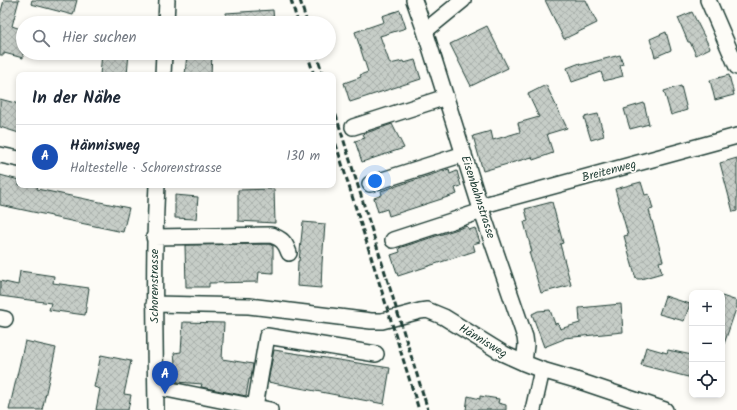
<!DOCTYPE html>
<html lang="de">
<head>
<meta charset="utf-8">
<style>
	body { margin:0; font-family:Kalam,sans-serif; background:#f2f2f3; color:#1f2937 }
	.controls { position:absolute; right:12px; bottom:12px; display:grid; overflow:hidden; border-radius:8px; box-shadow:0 2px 6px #0003 }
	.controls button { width:36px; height:36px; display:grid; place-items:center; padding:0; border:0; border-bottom:1px solid #e0e1e3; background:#fff; color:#1f2937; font:20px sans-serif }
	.you { position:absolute; left:375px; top:181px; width:14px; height:14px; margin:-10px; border:3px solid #fff; border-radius:50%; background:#1a73e8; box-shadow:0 0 0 6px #1a73e833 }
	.badge { display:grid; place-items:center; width:26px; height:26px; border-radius:50%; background:#1a73e8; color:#fff; font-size:13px; font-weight:700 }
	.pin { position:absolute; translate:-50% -33px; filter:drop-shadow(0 1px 2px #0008) }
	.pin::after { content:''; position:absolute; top:21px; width:14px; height:12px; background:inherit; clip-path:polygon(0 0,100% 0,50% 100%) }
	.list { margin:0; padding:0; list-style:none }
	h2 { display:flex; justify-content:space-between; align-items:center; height:52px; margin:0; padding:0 16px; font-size:17px }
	h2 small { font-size:13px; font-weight:400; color:#747a83 }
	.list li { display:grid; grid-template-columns:26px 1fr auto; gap:12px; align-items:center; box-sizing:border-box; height:64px; padding:0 16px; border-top:1px solid #e0e1e3 }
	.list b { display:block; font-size:15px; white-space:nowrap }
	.list p { margin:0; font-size:13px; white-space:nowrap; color:#747a83 }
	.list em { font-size:13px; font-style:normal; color:#747a83 }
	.icon { flex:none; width:22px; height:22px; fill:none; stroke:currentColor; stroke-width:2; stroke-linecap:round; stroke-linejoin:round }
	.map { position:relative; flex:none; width:737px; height:410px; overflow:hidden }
	.search { position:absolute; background:#fff; box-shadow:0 2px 6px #0003; left:16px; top:16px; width:320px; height:44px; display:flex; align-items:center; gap:10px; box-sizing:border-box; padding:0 14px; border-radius:22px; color:#747a83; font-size:15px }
	.panel { position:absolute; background:#fff; box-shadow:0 2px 6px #0003; left:16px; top:72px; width:320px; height:116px; border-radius:8px }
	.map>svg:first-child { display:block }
</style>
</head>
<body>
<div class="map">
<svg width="737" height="410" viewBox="0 0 737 410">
	<defs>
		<pattern id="building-cross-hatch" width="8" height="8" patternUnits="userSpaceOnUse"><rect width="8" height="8" fill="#c6cdc7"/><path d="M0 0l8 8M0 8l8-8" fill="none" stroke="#aab1ac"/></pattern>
	</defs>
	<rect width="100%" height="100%" fill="#fdfcf7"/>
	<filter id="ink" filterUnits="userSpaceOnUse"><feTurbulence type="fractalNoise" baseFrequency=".025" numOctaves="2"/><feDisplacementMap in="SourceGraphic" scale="8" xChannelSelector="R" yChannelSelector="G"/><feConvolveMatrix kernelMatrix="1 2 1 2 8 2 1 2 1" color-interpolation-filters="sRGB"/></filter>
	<g filter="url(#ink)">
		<path fill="url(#building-cross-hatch)" stroke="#1f3d34" d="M4,0h15l-7,26 11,4v28l-19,-5v2h-4v-40z
			M32,0h45l-4,15 -42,-11z
			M545,0h41l11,23 -33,16z
			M273,10l1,13h-48v-10z
			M400,10l6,18 -26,8 10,28 13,-3 1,2 11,-3 6,19 -71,23 -6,-19 17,-6 -1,-2 8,-3 -13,-40 29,-10 -2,-6z
			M692,12l18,36 -14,7 -6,-13h-2l-10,-24z
			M487,26l21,42 -37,18 -21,-42z
			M666,32l5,18 -16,7 -5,-18z
			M102,53h27l-2,22h-27z
			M187,53h25l-1,22h-26z
			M620,55l3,9 -3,1 3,11 -19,5 -3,-9 -29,10 -5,-14 13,-5 1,2z
			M729,75l5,20 -19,5 -5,-20z
			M546,85l21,43 -20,6 6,19 -20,7 -1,-3 -49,14 -10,-35 18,-5 2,9 27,-8 -2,-9 21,-6 -11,-23z
			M681,86l6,24 -16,5 -7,-24z
			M0,99l19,5v29l-19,-6z
			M644,103l5,21 -19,5 -6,-20z
			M598,114l6,22 -13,4 -7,-23z
			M392,124l12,24 -42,14 -7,-21 10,-3 -2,-4z
			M737,158v53l-4,1 -13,-49z
			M449,169l1,5 7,-3 4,15 -6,2 2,6 -68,22 -2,-7 -9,3 -4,-14 8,-3 -1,-4z
			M0,175l19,5v5h19l-1,4 92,19 -6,24 -71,-15v-1l-52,-11z
			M641,182l4,13 4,-1 4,15 -4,1 14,51 -4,1 3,11 -21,6h-5l-12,-43 4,-1 -13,-46z
			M274,189l1,34 -37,-2v-31z
			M175,195l23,2 -2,22 -21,-1z
			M552,202l11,41 -3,1 11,41 -30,8 -12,-41h3l-8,-30 4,-1 -3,-12z
			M303,222l22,2 -3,39 -1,25 -24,-2 1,-25h1z
			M467,226l2,4 6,-2 5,14 -7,2 2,7 -77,25 -7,-21 9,-3 -1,-4z
			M269,244l4,2v27l-14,-1 -1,10 -49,1v4h-23l-1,-42z
			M20,271l34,5 -1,7 36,5 -4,27 -36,-5 2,-7 -51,-7v-15l18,4z
			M665,296l25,8 -6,17 -25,-7z
			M722,296l15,5v5l-13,38 -2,-1z
			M621,304l2,28 -59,6v1l-20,8 -12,-33 6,-3 12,-1 5,14 3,-1 2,6 20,-6 -1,-15z
			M183,322l41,1 -2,36 31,5 -2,15h-2l-3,17 -45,-9 1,-3 -25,-2 -3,-29 7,-1z
			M25,341l31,7 -14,62h-33z
			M646,347l21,6 1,-3 24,5v23l-51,-13z
			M274,350l116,18 -6,36 -116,-22z
			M101,355l30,6 -7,33 7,1 -3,15h-32l4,-21 -6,-2z
			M468,396l12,3v-3l19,3 -1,4 8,2v5h-40z"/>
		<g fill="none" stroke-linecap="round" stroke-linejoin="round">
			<g stroke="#1f3d34" stroke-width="18">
				<path id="minor" d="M414,0l11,31 55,175 45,131 1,8 -2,18
					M708,0l29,67
					M166,23l1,-23
					M425,31l38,-31
					M163,75l1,-22
					M353,127l93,-30
					M0,155l19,4
					M370,184l94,-30
					M480,206l257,-70
					M154,237l117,-2c11,4 14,7 18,18
					M393,240l89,-29
					M154,304l95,2 122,15h11l38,-10 7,-1 5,2 12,5 60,37 20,9 18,7 34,10 89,30
					M0,318l5,1
					M156,387l114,23
					M255,407l12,-71 109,18
					M156,410c-1,-75 -3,-150 1,-225
					M533,410l9,-40"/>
			</g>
			<use href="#minor" stroke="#fdfcf7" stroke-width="15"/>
			<path stroke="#1f3d34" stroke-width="3" stroke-dasharray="6 3" stroke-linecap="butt" d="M291,0l7,23
				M300,0l7,23
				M307,53l7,22
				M316,53l7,22
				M333,106l95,304
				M333,135l86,275"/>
		</g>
	</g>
	<g text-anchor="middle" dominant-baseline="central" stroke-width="3.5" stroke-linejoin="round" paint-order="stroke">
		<g font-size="12" fill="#1f3d34" stroke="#fdfcf7">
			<text transform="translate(609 171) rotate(-15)">Breitenweg</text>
			<text transform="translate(478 197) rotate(72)">Eisenbahnstrasse</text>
			<text transform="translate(154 286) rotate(-90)">Schorenstrasse</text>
			<text transform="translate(483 341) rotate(31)">Hännisweg</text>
		</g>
	</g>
</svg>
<div class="controls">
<button>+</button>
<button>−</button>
<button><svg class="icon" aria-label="locate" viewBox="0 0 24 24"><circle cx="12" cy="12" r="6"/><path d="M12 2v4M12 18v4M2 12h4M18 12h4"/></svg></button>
</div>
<div class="you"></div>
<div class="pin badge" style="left:165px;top:394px;background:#1a4fb4">A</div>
<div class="search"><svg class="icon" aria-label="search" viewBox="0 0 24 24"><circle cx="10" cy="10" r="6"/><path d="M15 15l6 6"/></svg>Hier suchen</div>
<section class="panel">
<h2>In der Nähe<small></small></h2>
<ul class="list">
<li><span class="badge" style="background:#1a4fb4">A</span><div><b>Hännisweg</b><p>Haltestelle · Schorenstrasse</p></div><em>130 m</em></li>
</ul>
</section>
</div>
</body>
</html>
